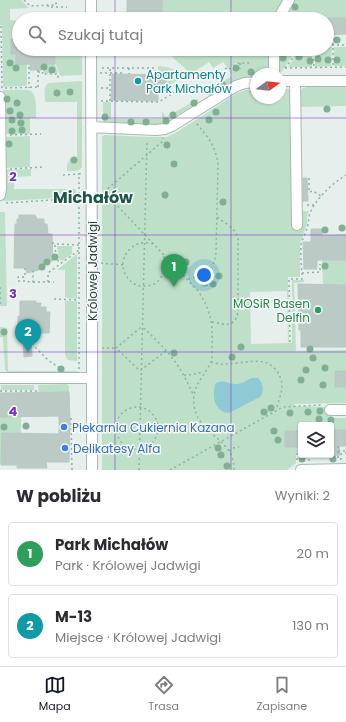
<!DOCTYPE html>
<html lang="pl">
<head>
<meta charset="utf-8">
<style>
	body { margin:0; font-family:Poppins,sans-serif; background:#f2f2f3; color:#2b2b33 }
	.controls { position:absolute; right:12px; bottom:12px; display:grid; overflow:hidden; border-radius:4px; box-shadow:0 1px 3px #0004 }
	.controls button { width:36px; height:36px; display:grid; place-items:center; padding:0; border:0; border-bottom:1px solid #e1e1e2; background:#fff; color:#2b2b33; font:20px sans-serif }
	.compass { position:absolute; left:250px; top:68px; width:36px; height:36px; border-radius:50%; background:#fff; box-shadow:0 1px 3px #0004; rotate:75deg }
	.you { position:absolute; left:204px; top:275px; width:14px; height:14px; margin:-10px; border:3px solid #fff; border-radius:50%; background:#1a73e8; box-shadow:0 0 0 6px #1a73e833 }
	.badge { display:grid; place-items:center; width:26px; height:26px; border-radius:50%; background:#111827; color:#fff; font-size:13px; font-weight:700 }
	.pin { position:absolute; translate:-50% -33px; filter:drop-shadow(0 1px 2px #0008) }
	.pin::after { content:''; position:absolute; top:21px; width:14px; height:12px; background:inherit; clip-path:polygon(0 0,100% 0,50% 100%) }
	.list { margin:0; padding:0; list-style:none }
	h2 { display:flex; justify-content:space-between; align-items:center; height:52px; margin:0; padding:0 16px; font-size:17px }
	h2 small { font-size:13px; font-weight:400; color:#7c7c81 }
	.list li { display:grid; grid-template-columns:26px 1fr auto; gap:12px; align-items:center; box-sizing:border-box; height:64px; margin:0 8px 8px; padding:0 8px; border:1px solid #e1e1e2; border-radius:4px }
	.list b { display:block; font-size:15px; white-space:nowrap }
	.list p { margin:0; font-size:13px; white-space:nowrap; color:#7c7c81 }
	.list em { font-size:13px; font-style:normal; color:#7c7c81 }
	.icon { flex:none; width:22px; height:22px; fill:none; stroke:currentColor; stroke-width:2; stroke-linecap:round; stroke-linejoin:round }
	.map { position:relative; flex:none; width:346px; height:470px; overflow:hidden }
	.search { position:absolute; background:#fff; box-shadow:0 1px 3px #0004; left:12px; right:12px; top:12px; height:44px; display:flex; align-items:center; gap:10px; box-sizing:border-box; padding:0 14px; border-radius:22px; color:#7c7c81; font-size:15px }
	.sheet { height:196px; background:#fff }
	nav { display:flex; justify-content:space-around; align-items:center; box-sizing:border-box; height:56px; border-top:1px solid #e1e1e2; background:#fff; font-size:11px; color:#7c7c81 }
	nav a { display:grid; justify-items:center; gap:2px }
	nav .on { color:#111827 }
	.map>svg:first-child { display:block }
</style>
</head>
<body>
<div class="map">
<svg width="346" height="470" viewBox="0 0 346 470">
	<rect width="100%" height="100%" fill="#e6efeb"/>
	<path fill="#bfe0c8" fill-rule="evenodd" d="M0,0h21l8,8 -19,1v11l9,1v18l-8,1v14h5v11l11,-1v21l-2,1 -22,1 -1,-62h-2z
		M162,0h123l-11,19h-112z
		M294,0h52v18l-64,1z
		M327,47h5l-1,19 -16,1v-18h12z
		M334,47h12v19h-12z
		M59,49h23v26l-22,1 -4,-12h-1l3,9h-14v-3h-3v-6h14v-14h3z
		M169,49h101v25h-14v3l-14,1 -5,1 -27,17 -3,-3 -4,-7h1l3,5 25,-15 -3,-5 9,-7v-2l-10,7 -5,-7 -10,6 -4,-6 -15,10 3,6 -4,2 -8,-12 -12,-10z
		M292,49h5l-17,25 -2,-4v-17z
		M301,49h11v18h-24z
		M158,66c10,1 19,2 23,12l-16,10v-13h-7z
		M82,81v86c-3,5 -10,4 -15,4v-6l3,-6 7,-1v-56h-31l-1,-1c0,-6 -2,-14 3,-18z
		M346,86v20l-47,1v-15l4,-4 4,-1z
		M280,89h9l2,2 3,114 -2,1v6l17,-1 -2,5v9l-7,18v34h-12l1,66h3v-63h12v2l-10,1 2,68 50,-1v21h-11v16h11v16l-52,1v2l35,1v11h17v12h-15v-5h-30v6h-16v16h14v6h-3v10l-9,7h-185v-333l2,-2 46,2h17l8,-4 21,-13 41,-27 9,-3h10v8h24zM287,291l1,52 -37,1 -1,-52z
		M3,90c5,0 25,-1 28,1 6,3 5,21 5,27h-6v16h-27z
		M198,99v3l-2,2 -33,20 -5,1 -55,-3v-20h8v17h51v-8l4,6z
		M30,136v31l-26,1v-31z
		M31,169v7l-17,1v12h62v8l-72,4v-31z
		M97,201h1v194h-1z
		M0,212h5l2,94h-7z
		M57,246h15v8l-10,7 -3,-2z
		M77,254v45l-10,-1 -2,-1v-27h-8z
		M322,260h24v42v-17h-18l-1,-1h-4z
		M65,301h12v60l-9,-1 -3,-5z
		M0,327l7,1 1,43h69l2,3h-71l-3,-5 -2,-32h-3z
		M67,384l2,2v6l-30,1 -1,-8z
		M1,385h33v5h-33z
		M0,417h21v17h-19l-1,29h-1z"/>
	<path fill="#8ec9d4" d="M252,378h6c5,5 7,13 2,19l-31,16c-15,-1 -17,-17 -14,-29 8,-6 14,1 22,0 5,0 10,-4 15,-6z"/>
	<path fill="#bbcac4" stroke="#b8c9c2" d="M127,0h35v19h-35z
		M327,18h19v16l-19,1z
		M11,39h8v10h36v15h-15l1,6h-11v-6l-14,1v-11h-5z
		M112,74l54,1 -1,13h-7v13l-47,-1z
		M303,178h4l1,23h-5z
		M19,215h16l2,4h7v5h3l1,10h4l1,27 -9,-1v5l-5,-1v6l-12,3 -1,-5h-12l1,-44h2v-5h2z
		M311,229h11v7l24,-1v25h-29v9h-13l-1,-27h8z
		M298,284l48,1v62h-45v-17h-2z
		M20,301h16v2h5l-1,4h6v5h4l-1,21h-13v6h-5l1,17 -8,1 -1,-20h-5v-21h2z
		M335,371h11v16h-11z
		M69,392l1,28 -1,42h-23l1,6h-30v-3h-16l1,-32 57,1v-18l-59,1v-24z
		M331,430h15v16h-7l1,9 -9,1z
		M285,431h16v16h-16z"/>
	<g fill="none" stroke-linecap="round" stroke-linejoin="round">
		<g stroke="#a8b8b2" stroke-width="12">
			<path id="minor" d="M91,0v19
				M278,19l11,-19
				M91,49l1,240v181
				M274,49v25
				M280,81h66
				M295,81l2,144
				M0,97l1,92 -1,6
				M91,127l65,3 9,-1 7,-3 64,-40 9,-3 11,-1
				M0,378h92
				M330,410h16
				M301,470l45,-1"/>
		</g>
		<path stroke="#86b3a5" stroke-width="1.5" stroke-dasharray="2 3" stroke-linecap="butt" d="M24,0l6,6 26,-1v-5
			M48,5v2h19
			M1,26l1,62
			M333,38v30
			M327,45h19
			M313,49l1,19
			M240,63v6
			M29,67v21
			M102,68h53v7
			M129,68v6
			M225,68l3,2 10,-7h11
			M285,68l61,-1
			M285,68l15,-19
			M38,70v18
			M38,72h5l-1,2h16v6
			M100,73h24
			M5,88l35,-1
			M101,88h9
			M101,101l58,1 30,-19
			M110,101v-33
			M10,135l31,-1
			M10,169l32,-2
			M63,175l16,-1
			M309,178v14l4,-1 8,5
			M101,197l8,1 2,1 87,92c13,19 15,33 14,55 0,6 1,12 -2,18 -8,16 -18,21 -16,41 4,31 41,33 40,65
			M104,197v-5l59,-51v-3
			M6,203l76,-5
			M307,205h8
			M52,243h3v6l4,15
			M57,244l22,1
			M153,244c-8,-3 -17,-1 -23,5 -4,4 -6,8 -7,14 -1,12 10,25 23,23 16,-1 21,-17 18,-30
			M101,263l22,2
			M25,268v9h-7v4h10l1,1h4v-12
			M302,273l18,-1v-8
			M188,279c16,-4 26,-8 28,-26l2,-88c-2,-19 -10,-28 -22,-42
			M33,282h21
			M48,282v-9l31,-23
			M0,287v17
			M54,299l25,1
			M212,322c11,2 22,7 26,-9v-76c-4,-10 -14,-14 -21,-20
			M33,338v6l1,2 15,15 11,7
			M290,342l-1,-63h13c0,-11 -2,-23 -1,-34 1,-6 5,-12 6,-17 2,-5 1,-10 3,-15 7,-16 22,-29 36,-38
			M102,348h14
			M166,351l-25,19h-2l-23,-22 24,-20 5,1c11,11 24,23 33,37 6,9 11,20 16,30
			M211,362c5,1 10,3 15,2 16,0 39,-9 50,6 11,14 4,25 0,40
			M79,369v-195l3,-1
			M184,375h5l14,-3
			M0,391h37
			M116 428a21 21 0 1 1 42 0a21 21 0 1 1-42 0Z
			M71,418l1,52
			M102,428h14
			M338,446v14
			M229,451l4,-3 6,-1
			M338,451h8
			M307,455v5
			M340,459h1v-5l5,-1
			M297,460v-6h2
			M308,460h2l-1,-5
			M139,470l8,-330
			M170,470l113,-63 39,-2"/>
		<use href="#minor" stroke="#fff" stroke-width="10"/>
	</g>
	<g fill="#80af93">
		<circle cx="295" cy="7" r="3.5"/>
		<circle cx="337" cy="40" r="3.5"/>
		<circle cx="299" cy="57" r="3.5"/>
		<circle cx="283" cy="58" r="3.5"/>
		<circle cx="318" cy="59" r="3.5"/>
		<circle cx="328" cy="60" r="3.5"/>
		<circle cx="337" cy="60" r="3.5"/>
		<circle cx="310" cy="61" r="3.5"/>
		<circle cx="10" cy="63" r="3.5"/>
		<circle cx="44" cy="67" r="3.5"/>
		<circle cx="16" cy="68" r="3.5"/>
		<circle cx="236" cy="68" r="3.5"/>
		<circle cx="52" cy="70" r="3.5"/>
		<circle cx="251" cy="72" r="3.5"/>
		<circle cx="223" cy="85" r="3.5"/>
		<circle cx="70" cy="92" r="3.5"/>
		<circle cx="211" cy="92" r="3.5"/>
		<circle cx="57" cy="93" r="3.5"/>
		<circle cx="7" cy="99" r="3.5"/>
		<circle cx="17" cy="103" r="3.5"/>
		<circle cx="194" cy="103" r="3.5"/>
		<circle cx="327" cy="109" r="3.5"/>
		<circle cx="10" cy="111" r="3.5"/>
		<circle cx="216" cy="112" r="3.5"/>
		<circle cx="20" cy="115" r="3.5"/>
		<circle cx="173" cy="115" r="3.5"/>
		<circle cx="105" cy="117" r="3.5"/>
		<circle cx="12" cy="120" r="3.5"/>
		<circle cx="209" cy="120" r="3.5"/>
		<circle cx="166" cy="121" r="3.5"/>
		<circle cx="131" cy="122" r="3.5"/>
		<circle cx="146" cy="122" r="3.5"/>
		<circle cx="21" cy="123" r="3.5"/>
		<circle cx="22" cy="130" r="3.5"/>
		<circle cx="12" cy="131" r="3.5"/>
		<circle cx="9" cy="144" r="3.5"/>
		<circle cx="167" cy="145" r="3.5"/>
		<circle cx="74" cy="160" r="3.5"/>
		<circle cx="174" cy="164" r="3.5"/>
		<circle cx="165" cy="195" r="3.5"/>
		<circle cx="223" cy="202" r="3.5"/>
		<circle cx="342" cy="228" r="3.5"/>
		<circle cx="325" cy="230" r="3.5"/>
		<circle cx="55" cy="257" r="3.5"/>
		<circle cx="47" cy="262" r="3.5"/>
		<circle cx="186" cy="262" r="3.5"/>
		<circle cx="325" cy="266" r="3.5"/>
		<circle cx="42" cy="267" r="3.5"/>
		<circle cx="219" cy="276" r="3.5"/>
		<circle cx="205" cy="283" r="3.5"/>
		<circle cx="213" cy="284" r="3.5"/>
		<circle cx="4" cy="332" r="3.5"/>
		<circle cx="241" cy="347" r="3.5"/>
		<circle cx="310" cy="349" r="3.5"/>
		<circle cx="174" cy="353" r="3.5"/>
		<circle cx="232" cy="357" r="3.5"/>
		<circle cx="313" cy="358" r="3.5"/>
		<circle cx="325" cy="368" r="3.5"/>
		<circle cx="61" cy="369" r="3.5"/>
		<circle cx="306" cy="370" r="3.5"/>
		<circle cx="301" cy="380" r="3.5"/>
		<circle cx="323" cy="385" r="3.5"/>
		<circle cx="271" cy="408" r="3.5"/>
		<circle cx="320" cy="411" r="3.5"/>
		<circle cx="264" cy="412" r="3.5"/>
		<circle cx="308" cy="412" r="3.5"/>
		<circle cx="290" cy="413" r="3.5"/>
		<circle cx="319" cy="419" r="3.5"/>
		<circle cx="331" cy="420" r="3.5"/>
		<circle cx="26" cy="426" r="3.5"/>
		<circle cx="4" cy="427" r="3.5"/>
		<circle cx="274" cy="431" r="3.5"/>
		<circle cx="278" cy="440" r="3.5"/>
		<circle cx="218" cy="448" r="3.5"/>
		<circle cx="221" cy="455" r="3.5"/>
		<circle cx="302" cy="459" r="3.5"/>
		<circle cx="333" cy="459" r="3.5"/>
		<circle cx="227" cy="466" r="3.5"/>
	</g>
	<path fill="none" stroke="#7b2cbf" stroke-width="1" stroke-opacity="0.55" d="M115,0v19M231,0v19M115,49v421M231,49v421M0,118h346M0,235h346M0,352h346"/>
	<circle fill="#0f9aa8" stroke="#f7fbf9" stroke-width="1.5" cx="138" cy="81" r="4"/>
	<circle fill="#2e9e5b" stroke="#f7fbf9" stroke-width="1.5" cx="318" cy="310" r="4"/>
	<g fill="#3f7fe0" stroke="#f7fbf9" stroke-width="1.5">
		<circle cx="64" cy="427" r="4"/>
		<circle cx="65" cy="448" r="4"/>
	</g>
	<g text-anchor="middle" dominant-baseline="central" stroke-width="3" stroke-linejoin="round" paint-order="stroke">
		<g font-size="12" fill="#0d838f" stroke="#f7fbf9" text-anchor="start">
			<text x="146" y="74">Apartamenty<tspan x="146" dy="14">Park Michałów</tspan></text>
		</g>
		<g font-size="12" fill="#24423a" stroke="#f7fbf9">
			<text transform="translate(92 271) rotate(-90)">Królowej Jadwigi</text>
		</g>
		<g font-size="12" fill="#27864d" stroke="#f7fbf9" text-anchor="end">
			<text x="310" y="303">MOSiR Basen<tspan x="310" dy="14">Delfin</tspan></text>
		</g>
		<g font-size="12" fill="#366cbe" stroke="#f7fbf9" text-anchor="start">
			<text x="72" y="427">Piekarnia Cukiernia Kazana</text>
			<text x="73" y="448">Delikatesy Alfa</text>
		</g>
		<g font-size="16" font-weight="bold" fill="#1f5548" stroke="#f7fbf9">
			<text x="93" y="197">Michałów</text>
		</g>
	</g>
	<g font-size="13" text-anchor="middle" font-weight="bold" fill="#7b2cbf" stroke="#f7fbf9" stroke-width="3" stroke-linejoin="round" paint-order="stroke">
		<text x="13" y="181">2</text>
		<text x="13" y="298">3</text>
		<text x="13" y="416">4</text>
	</g>
</svg>
<div class="controls">
<button><svg class="icon" aria-label="layers" viewBox="0 0 24 24"><path d="M12 4l9 5-9 5-9-5zM3 14l9 5 9-5"/></svg></button>
</div>
<svg class="compass" viewBox="-18 -18 36 36"><path d="M0-13l5 13h-10z" fill="#e53935"/><path d="M0 13l5-13h-10z" fill="#7c7c81"/></svg>
<div class="you"></div>
<div class="pin badge" style="left:174px;top:287px;background:#2e9e5b">1</div>
<div class="pin badge" style="left:28px;top:352px;background:#0f9aa8">2</div>
<div class="search"><svg class="icon" aria-label="search" viewBox="0 0 24 24"><circle cx="10" cy="10" r="6"/><path d="M15 15l6 6"/></svg>Szukaj tutaj</div>
</div>
<section class="sheet">
<h2>W pobliżu<small>Wyniki: 2</small></h2>
<ul class="list">
<li><span class="badge" style="background:#2e9e5b">1</span><div><b>Park Michałów</b><p>Park · Królowej Jadwigi</p></div><em>20 m</em></li>
<li><span class="badge" style="background:#0f9aa8">2</span><div><b>M-13</b><p>Miejsce · Królowej Jadwigi</p></div><em>130 m</em></li>
</ul>
</section>
<nav>
<a class="on"><svg class="icon" aria-label="map" viewBox="0 0 24 24"><path d="M3 6l6-2 6 2 6-2v14l-6 2-6-2-6 2zM9 4v14M15 6v14"/></svg>Mapa</a>
<a><svg class="icon" aria-label="directions" viewBox="0 0 24 24"><path d="M12 3l9 9-9 9-9-9zM9 14v-3h6M13 9l2 2-2 2"/></svg>Trasa</a>
<a><svg class="icon" aria-label="saved" viewBox="0 0 24 24"><path d="M7 4h10v16l-5-4-5 4z"/></svg>Zapisane</a>
</nav>
</body>
</html>
